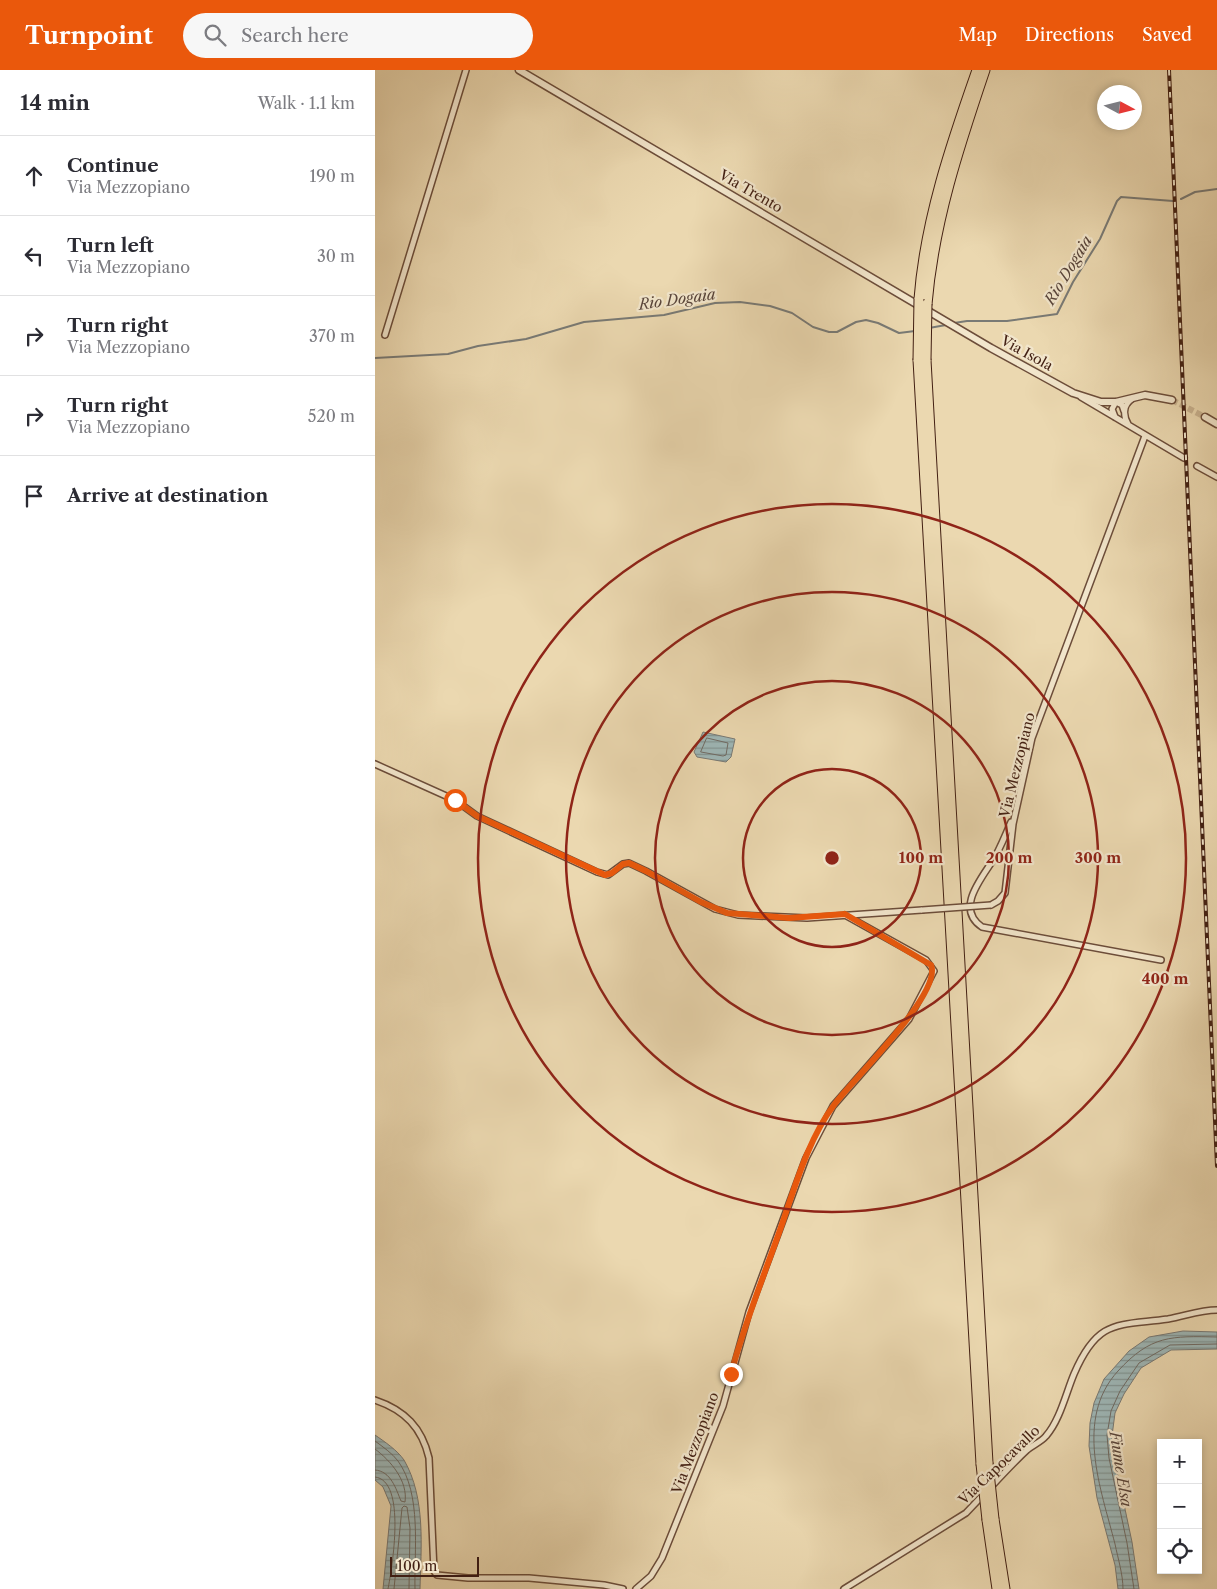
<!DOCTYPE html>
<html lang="en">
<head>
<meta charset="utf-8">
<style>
	body { margin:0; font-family:"Libre Caslon Text",serif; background:#f7f7f7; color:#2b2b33 }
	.controls { position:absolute; right:15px; bottom:15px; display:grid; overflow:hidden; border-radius:0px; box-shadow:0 2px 8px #0003 }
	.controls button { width:45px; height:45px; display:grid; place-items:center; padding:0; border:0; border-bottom:1px solid #e1e1e2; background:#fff; color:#2b2b33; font:25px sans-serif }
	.compass { position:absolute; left:722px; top:15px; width:45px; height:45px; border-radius:50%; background:#fff; box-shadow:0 2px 8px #0003; rotate:97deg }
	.scale { position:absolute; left:15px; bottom:12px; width:89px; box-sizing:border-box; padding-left:5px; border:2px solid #421f12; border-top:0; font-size:14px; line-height:18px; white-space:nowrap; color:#421f12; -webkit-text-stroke:4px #f2e6cc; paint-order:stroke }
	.stop { position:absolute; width:15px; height:15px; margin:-11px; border:4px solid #ea580c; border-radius:50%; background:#fff }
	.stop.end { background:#ea580c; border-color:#fff; box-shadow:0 1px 5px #0008 }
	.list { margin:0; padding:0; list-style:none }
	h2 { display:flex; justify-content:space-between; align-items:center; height:65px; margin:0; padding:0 20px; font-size:21px }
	h2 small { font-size:16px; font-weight:400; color:#7c7c81 }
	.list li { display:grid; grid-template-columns:32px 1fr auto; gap:15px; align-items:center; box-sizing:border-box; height:80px; padding:0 20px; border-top:1px solid #e1e1e2 }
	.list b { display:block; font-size:19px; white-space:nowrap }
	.list p { margin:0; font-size:16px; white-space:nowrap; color:#7c7c81 }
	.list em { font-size:16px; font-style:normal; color:#7c7c81 }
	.icon { flex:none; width:28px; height:28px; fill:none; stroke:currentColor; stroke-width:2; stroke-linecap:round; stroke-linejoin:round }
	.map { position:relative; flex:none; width:842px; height:1519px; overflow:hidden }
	header { display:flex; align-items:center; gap:30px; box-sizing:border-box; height:70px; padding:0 25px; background:#ea580c; color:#fff }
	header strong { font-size:24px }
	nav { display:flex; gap:28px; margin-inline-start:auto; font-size:18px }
	.search { width:350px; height:45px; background:#f7f7f7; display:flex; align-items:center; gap:12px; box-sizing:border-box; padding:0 18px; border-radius:28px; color:#7c7c81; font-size:19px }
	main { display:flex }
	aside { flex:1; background:#fff }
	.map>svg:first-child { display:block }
</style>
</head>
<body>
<header>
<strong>Turnpoint</strong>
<div class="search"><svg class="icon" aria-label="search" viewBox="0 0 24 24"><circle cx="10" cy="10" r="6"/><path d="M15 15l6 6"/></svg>Search here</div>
<nav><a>Map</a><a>Directions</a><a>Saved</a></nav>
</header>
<main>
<aside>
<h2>14 min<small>Walk · 1.1 km</small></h2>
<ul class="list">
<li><svg class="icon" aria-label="ahead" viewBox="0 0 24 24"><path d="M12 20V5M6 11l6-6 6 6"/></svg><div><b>Continue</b><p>Via Mezzopiano</p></div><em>190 m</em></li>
<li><svg class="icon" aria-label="left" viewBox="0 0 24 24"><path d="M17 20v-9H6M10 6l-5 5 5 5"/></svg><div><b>Turn left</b><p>Via Mezzopiano</p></div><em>30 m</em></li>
<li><svg class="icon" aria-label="right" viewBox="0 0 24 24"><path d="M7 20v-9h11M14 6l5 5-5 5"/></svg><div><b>Turn right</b><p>Via Mezzopiano</p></div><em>370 m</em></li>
<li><svg class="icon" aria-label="right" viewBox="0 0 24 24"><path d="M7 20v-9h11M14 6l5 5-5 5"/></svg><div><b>Turn right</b><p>Via Mezzopiano</p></div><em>520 m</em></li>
<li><svg class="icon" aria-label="arrive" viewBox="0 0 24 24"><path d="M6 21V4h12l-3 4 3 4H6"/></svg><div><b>Arrive at destination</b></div></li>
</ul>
</aside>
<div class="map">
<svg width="842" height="1519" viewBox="0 0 842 1519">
	<defs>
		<pattern id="water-rules" width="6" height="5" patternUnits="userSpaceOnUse" patternTransform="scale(1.25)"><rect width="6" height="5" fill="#9eb7b7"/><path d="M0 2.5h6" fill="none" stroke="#829493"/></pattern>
	</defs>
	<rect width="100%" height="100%" fill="#ebd8b0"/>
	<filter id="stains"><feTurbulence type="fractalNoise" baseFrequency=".004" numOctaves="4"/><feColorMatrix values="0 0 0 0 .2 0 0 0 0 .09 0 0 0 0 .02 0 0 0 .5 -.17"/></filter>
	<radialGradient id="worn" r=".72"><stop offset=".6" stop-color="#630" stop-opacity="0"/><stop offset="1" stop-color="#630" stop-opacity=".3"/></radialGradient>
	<path fill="url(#water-rules)" stroke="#797a75" d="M328,662l32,7 -4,18 -5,5 -29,-5 -3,-5z
		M808,1261l34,1v17l-46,1 -30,18 -17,26 -9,19 -3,23 2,21 18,85 7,47h-21l-3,-24 -18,-67 -8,-52 1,-23 4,-20 10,-24 25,-28 20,-14z
		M0,1365c10,7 22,15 29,25 22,38 17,87 16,129h-37l8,-83 -8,-19 -8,-7z"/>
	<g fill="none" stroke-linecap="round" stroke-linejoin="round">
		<path stroke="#706b64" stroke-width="1" d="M332,668l21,5 -2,12 -3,1 -22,-4z
			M0,1371c8,6 17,12 23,20 24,33 16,90 17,128
			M0,1379c16,12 33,32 30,53l-4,-1c-5,-12 -10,-30 -26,-31
			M0,1407c32,3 17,91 13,112
			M19,1519l8,-81 2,-2 3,1 3,21 -1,61
			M748,1519c0,-15 -5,-30 -8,-45 -14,-55 -41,-125 3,-173 33,-36 53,-35 99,-34
			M759,1519l-7,-46 -18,-85 -2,-23 4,-24 9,-20 19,-28 31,-18 47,-1"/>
		<path stroke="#797a75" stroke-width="2" d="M806,129l14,-7 22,-3
			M579,253l13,-2h40l50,-7 16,-32 27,-43 17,-38 4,-4 52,4
			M554,258l17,-3
			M0,288l73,-4 30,-8 48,-7 58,-17 80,-7 51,-12 25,-1 30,4 22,7 21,14 16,5h8l19,-10 10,-2 12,3 21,10 16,-2"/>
		<path stroke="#c9b390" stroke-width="6" stroke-dasharray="6 3" stroke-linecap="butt" d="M797,330l33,17"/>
		<g stroke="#6c4d3a" stroke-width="8">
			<path id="minor" d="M10,265l81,-265
				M706,327l103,61
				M740,347l-3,-8 4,-7 6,3 2,6
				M753,354c-5,-9 -5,-19 4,-25
				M822,396l20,11
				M0,694l80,36 22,16 120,56 11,3 15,-11 6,-1 17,8 69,38 23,6 69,3 115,-8
				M636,752c-5,12 -10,24 -16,35 -12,20 -41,51 -13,70l179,33
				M616,835l7,-4 7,-8 8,-69 19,-86 113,-302
				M0,1330c30,10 47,28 54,58l5,113 3,4 31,3h61l75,7 19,4
				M615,1418c12,-13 24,-26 37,-38 6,-5 14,-8 19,-14 14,-16 20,-43 28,-62 24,-56 44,-48 94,-55 17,-3 32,-9 49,-9
				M261,1519l15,-13 11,-18 61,-152 26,-94 57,-154 27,-52 76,-87 25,-48 -8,-11 -81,-45
				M469,1519l122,-76 18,-19"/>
		</g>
		<g stroke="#6c4d3a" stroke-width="9">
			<path id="tertiary" d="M144,0l472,278 82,45 28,9h15l29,-7 27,5
				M830,347l12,7"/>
		</g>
		<g stroke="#421f12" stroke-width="11">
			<path id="trunk" d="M544,229c6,-79 32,-155 58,-229
				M552,234c7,-82 32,-157 58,-234
				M543,290l63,1104
				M551,290l62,1103
				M619,1449l11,70
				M612,1450l10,69"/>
		</g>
		<use href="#minor" stroke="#f2e6cc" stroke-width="5"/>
		<use href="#tertiary" stroke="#f2e6cc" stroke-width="6"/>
		<use href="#trunk" stroke="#ebd8b0" stroke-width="9"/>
		<g stroke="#421f12" stroke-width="4">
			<path id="rail" d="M794,0l48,1096"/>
		</g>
		<use href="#rail" stroke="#f2e6cc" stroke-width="2" stroke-dasharray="5.5" stroke-linecap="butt"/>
		<g stroke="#6c4d3a" stroke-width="8" stroke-linecap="butt">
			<path id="minor-bridge" d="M547,840l69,-5"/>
		</g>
		<g stroke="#421f12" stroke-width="11" stroke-linecap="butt">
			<path id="trunk-bridge" d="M543,290l1,-61
				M551,290l1,-56
				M613,1393l6,56
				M606,1394l6,56"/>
		</g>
		<use href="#minor-bridge" stroke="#f2e6cc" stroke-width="5"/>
		<use href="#trunk-bridge" stroke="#ebd8b0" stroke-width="9"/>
	</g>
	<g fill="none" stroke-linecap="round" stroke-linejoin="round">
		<path stroke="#ea580c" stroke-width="6" d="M80,730l22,16 128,59 7,-2 11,-9 6,-1 17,8 55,31 26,11 62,5 56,-4 86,51c12,28 -79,115 -97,140 -26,34 -40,85 -54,125 -17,48 -36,95 -49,144"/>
	</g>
	<g fill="none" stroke="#8f2418" stroke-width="2.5">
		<circle cx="457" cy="788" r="89"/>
		<circle cx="457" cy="788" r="177"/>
		<circle cx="457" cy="788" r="266"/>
		<circle cx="457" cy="788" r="354"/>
	</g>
	<g text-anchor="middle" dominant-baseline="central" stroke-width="4.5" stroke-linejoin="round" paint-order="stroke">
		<g font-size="14" fill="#421f12" stroke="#f2e6cc">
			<text transform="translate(376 121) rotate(30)">Via Trento</text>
			<text transform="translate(652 283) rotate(29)">Via Isola</text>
			<text transform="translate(642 695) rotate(-76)">Via Mezzopiano</text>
			<text transform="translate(320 1373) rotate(-69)">Via Mezzopiano</text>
			<text transform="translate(624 1395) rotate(-44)">Via Capocavallo</text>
		</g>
		<g font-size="15" font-style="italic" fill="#59453b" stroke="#f2e6cc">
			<text transform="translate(693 200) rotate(-59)">Rio Dogaia</text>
			<text transform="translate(302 229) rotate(-8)">Rio Dogaia</text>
			<text transform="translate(746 1399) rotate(81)">Fiume Elsa</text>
		</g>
	</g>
	<circle cx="457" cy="788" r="8" fill="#8f2418" stroke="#f2e6cc" stroke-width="2.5"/>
	<g font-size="15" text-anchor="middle" font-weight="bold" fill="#8f2418" stroke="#f2e6cc" stroke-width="4.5" stroke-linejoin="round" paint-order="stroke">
		<text x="546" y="793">100 m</text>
		<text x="634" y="793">200 m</text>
		<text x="723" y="793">300 m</text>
		<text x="790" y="914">400 m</text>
	</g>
	<rect width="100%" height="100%" filter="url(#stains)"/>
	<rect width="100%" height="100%" fill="url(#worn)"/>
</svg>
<div class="controls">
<button>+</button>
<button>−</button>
<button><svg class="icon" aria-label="locate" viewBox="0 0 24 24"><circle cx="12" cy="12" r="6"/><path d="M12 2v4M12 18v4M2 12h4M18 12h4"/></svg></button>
</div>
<svg class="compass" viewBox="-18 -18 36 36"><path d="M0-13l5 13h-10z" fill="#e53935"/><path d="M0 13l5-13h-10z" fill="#7c7c81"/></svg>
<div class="scale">100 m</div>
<div class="stop" style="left:80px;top:730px"></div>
<div class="stop end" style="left:356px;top:1304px"></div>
</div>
</main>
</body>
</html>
